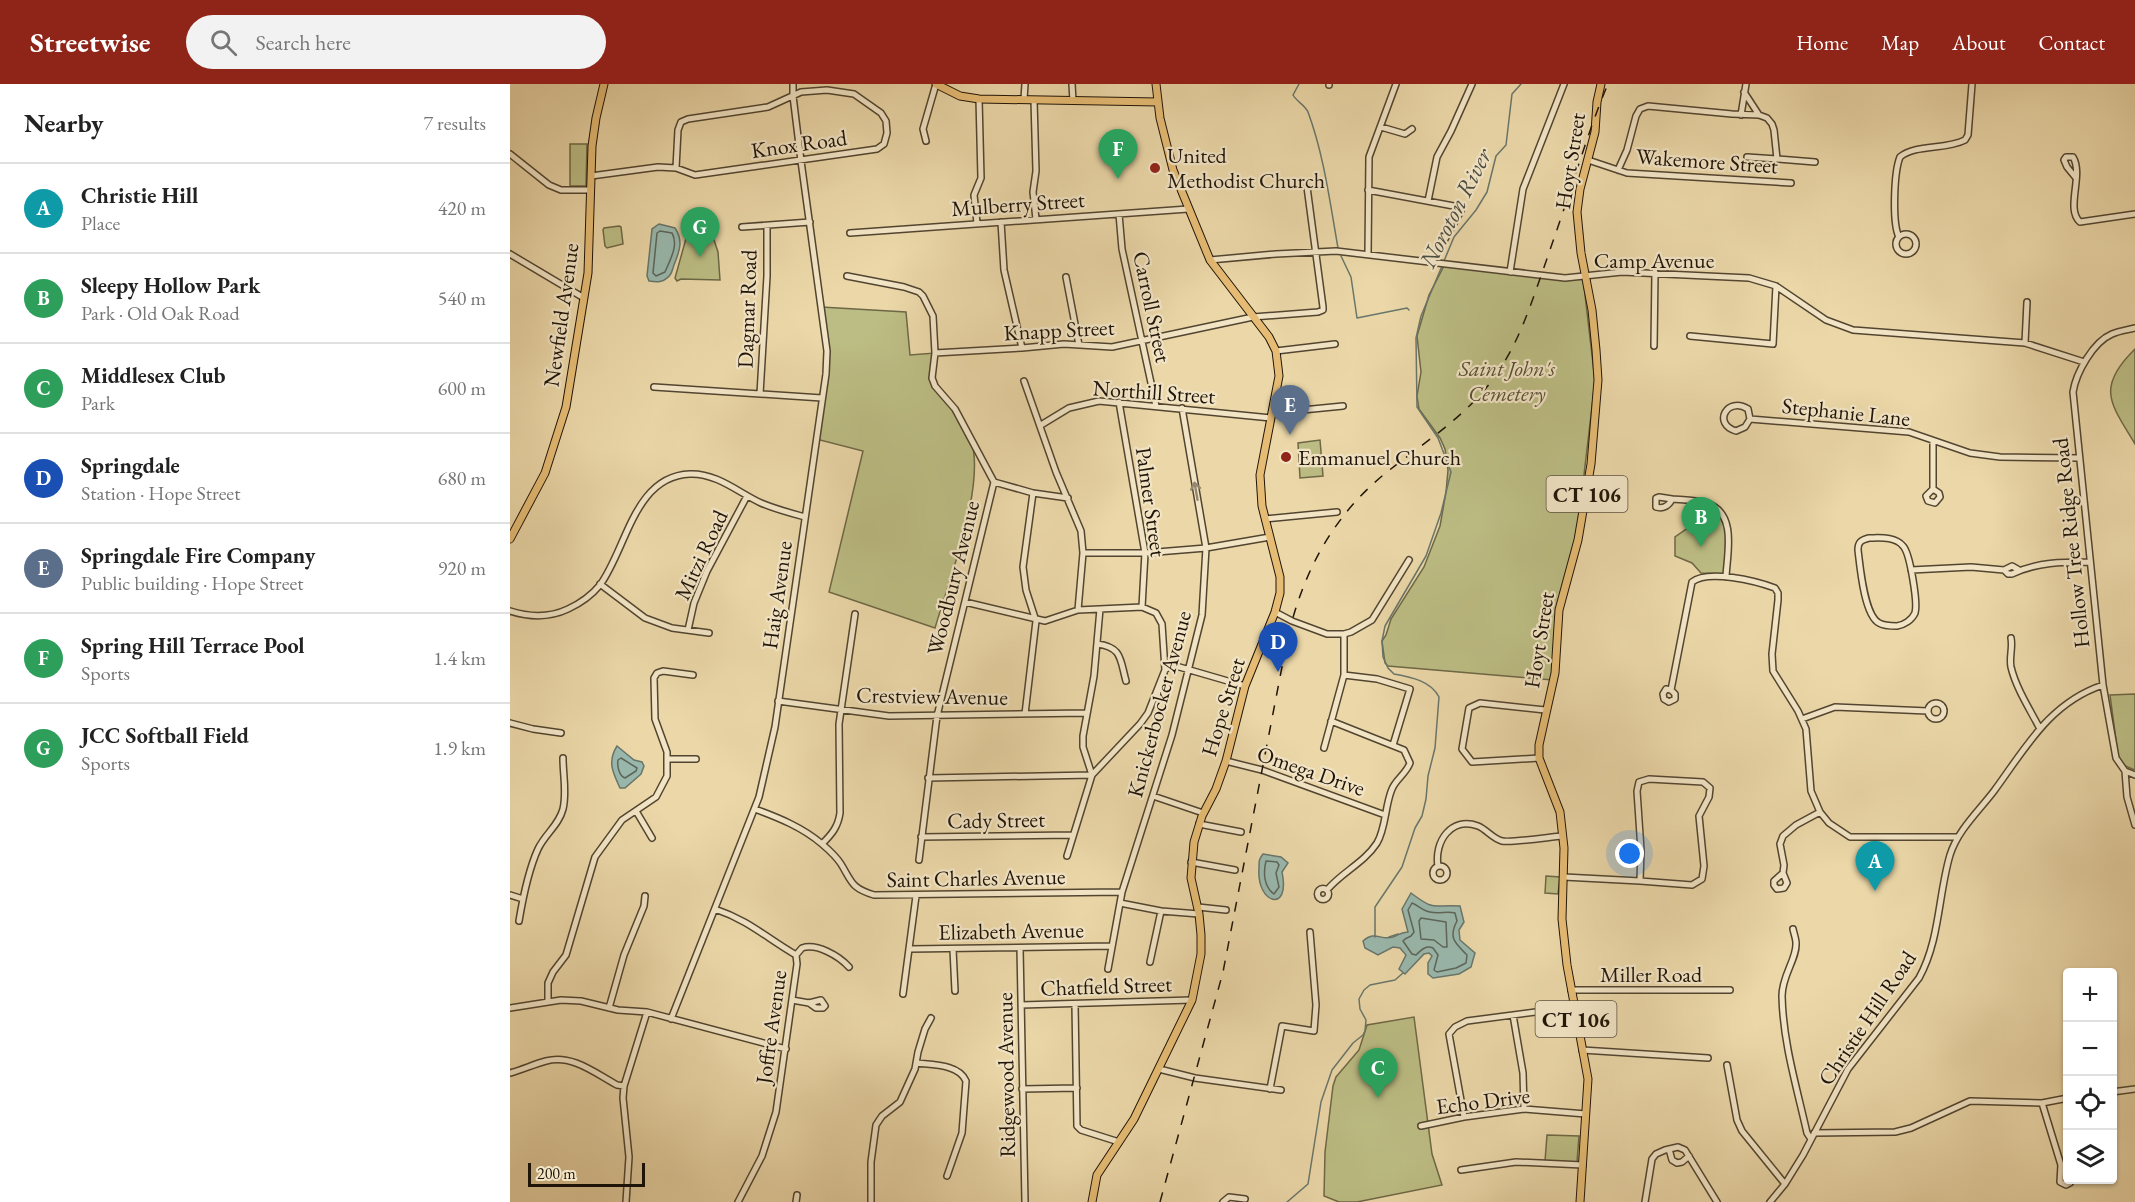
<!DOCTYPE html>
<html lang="en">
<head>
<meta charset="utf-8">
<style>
	body { margin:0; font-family:"EB Garamond",serif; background:#f2f2f2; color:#222 }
	.controls { position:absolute; right:18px; bottom:18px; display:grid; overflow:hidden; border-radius:6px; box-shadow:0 2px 4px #0004 }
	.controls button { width:54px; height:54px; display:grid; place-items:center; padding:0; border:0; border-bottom:2px solid #e0e0e0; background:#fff; color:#222; font:30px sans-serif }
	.scale { position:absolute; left:18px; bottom:15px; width:117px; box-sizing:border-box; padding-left:6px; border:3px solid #1f1408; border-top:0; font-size:16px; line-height:21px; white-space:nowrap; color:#1f1408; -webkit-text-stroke:4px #f2e5c6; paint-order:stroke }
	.you { position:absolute; left:1120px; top:770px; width:21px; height:21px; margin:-15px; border:4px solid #fff; border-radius:50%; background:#1a73e8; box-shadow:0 0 0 9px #1a73e833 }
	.badge { display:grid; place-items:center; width:39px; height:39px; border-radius:50%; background:#8f2418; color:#fff; font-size:20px; font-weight:700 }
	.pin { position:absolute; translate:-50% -50px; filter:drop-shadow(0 2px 3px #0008) }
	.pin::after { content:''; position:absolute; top:32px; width:21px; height:18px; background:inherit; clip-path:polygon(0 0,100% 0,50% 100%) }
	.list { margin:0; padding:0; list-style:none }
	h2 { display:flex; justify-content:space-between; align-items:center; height:78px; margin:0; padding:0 24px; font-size:26px }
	h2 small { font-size:20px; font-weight:400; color:#767676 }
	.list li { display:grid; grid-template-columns:39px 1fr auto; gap:18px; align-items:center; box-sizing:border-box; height:90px; padding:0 24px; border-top:2px solid #e0e0e0 }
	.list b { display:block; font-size:22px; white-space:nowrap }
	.list p { margin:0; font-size:20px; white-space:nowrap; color:#767676 }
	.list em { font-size:20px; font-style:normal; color:#767676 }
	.icon { flex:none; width:33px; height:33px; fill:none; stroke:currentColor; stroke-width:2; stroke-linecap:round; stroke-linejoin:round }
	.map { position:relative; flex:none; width:1625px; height:1118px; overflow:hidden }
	header { display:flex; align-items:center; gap:36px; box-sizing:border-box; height:84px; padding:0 30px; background:#8f2418; color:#fff }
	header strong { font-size:28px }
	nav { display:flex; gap:33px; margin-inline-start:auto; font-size:21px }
	.search { width:420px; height:54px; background:#f2f2f2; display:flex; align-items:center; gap:15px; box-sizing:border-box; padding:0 21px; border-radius:33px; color:#767676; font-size:22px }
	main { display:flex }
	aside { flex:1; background:#fff }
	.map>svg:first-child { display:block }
</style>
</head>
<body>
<header>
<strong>Streetwise</strong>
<div class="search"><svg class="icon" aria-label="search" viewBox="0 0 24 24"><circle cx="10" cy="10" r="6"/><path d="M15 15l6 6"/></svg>Search here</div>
<nav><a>Home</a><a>Map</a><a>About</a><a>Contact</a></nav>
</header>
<main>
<aside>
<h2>Nearby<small>7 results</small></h2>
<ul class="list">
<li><span class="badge" style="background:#0f9aa8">A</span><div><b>Christie Hill</b><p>Place</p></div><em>420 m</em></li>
<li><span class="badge" style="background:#2e9e5b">B</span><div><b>Sleepy Hollow Park</b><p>Park · Old Oak Road</p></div><em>540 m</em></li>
<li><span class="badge" style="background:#2e9e5b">C</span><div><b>Middlesex Club</b><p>Park</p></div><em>600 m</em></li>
<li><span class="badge" style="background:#1a4fb4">D</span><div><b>Springdale</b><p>Station · Hope Street</p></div><em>680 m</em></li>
<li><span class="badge" style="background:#5c6f8a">E</span><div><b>Springdale Fire Company</b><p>Public building · Hope Street</p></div><em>920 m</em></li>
<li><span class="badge" style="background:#2e9e5b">F</span><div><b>Spring Hill Terrace Pool</b><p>Sports</p></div><em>1.4 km</em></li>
<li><span class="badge" style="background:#2e9e5b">G</span><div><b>JCC Softball Field</b><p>Sports</p></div><em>1.9 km</em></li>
</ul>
</aside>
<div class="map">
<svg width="1625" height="1118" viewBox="0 0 1625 1118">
	<rect width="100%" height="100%" fill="#ebd7a8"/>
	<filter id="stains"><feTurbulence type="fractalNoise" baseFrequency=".00333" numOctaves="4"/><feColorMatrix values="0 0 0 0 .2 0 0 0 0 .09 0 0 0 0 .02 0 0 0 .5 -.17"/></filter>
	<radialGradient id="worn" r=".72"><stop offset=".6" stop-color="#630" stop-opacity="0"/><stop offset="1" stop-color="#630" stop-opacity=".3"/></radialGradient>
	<path fill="#bcbd84" stroke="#6e6846" stroke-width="1.5" d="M60,60h17l-1,42h-16z
		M109,142l2,1 2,17 -16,4 -2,-2 -2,-16 1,-2z
		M180,149l23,4 5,15 2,28 -39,-1 -4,2 -2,-3 12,-43z
		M935,180l126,16 12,-2 12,103 -18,153 -17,60 -8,86 -164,-14 -3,-3 -3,-22 4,-6 5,-16 33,-52 16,-41 6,-34 2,-22 -3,-21 -5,-11 -21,-29 -2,-13 4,-24 -4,-36 12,-41z
		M311,223l85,5 4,43 25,-2v33c12,13 31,35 36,53 15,47 -22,141 -36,189l-106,-36 34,-141 -47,-12 11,-79z
		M1625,265v95c-24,-40 -40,-56 0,-95z
		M810,356l3,36 -23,2 -2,-35z
		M1188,422l13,2 8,7 7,15 -1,44 -24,-1 -9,-10 -17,-7v-19l17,-12z
		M1625,610v76l-12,-5 -5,-10 -8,-60z
		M1036,792l14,1 -2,17 -13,-1z
		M904,933l18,137 10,31 -85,17h-18l-15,-6 1,-44 8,-66 3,-9 23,-27 8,-25z
		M1037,1051l32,1 -2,26 -32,-1z"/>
	<path fill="#99b8ad" stroke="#68766b" stroke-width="1.5" d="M149,140l16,4c9,13 4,24 -1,37 -2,5 -2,10 -7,13 -5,5 -12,4 -18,3l-2,-5 5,-47z
		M107,662l17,14 8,2 2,4 -3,8 -16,14h-5c-7,-15 -13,-26 -3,-42z
		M753,770l18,3 7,6 -6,9c9,42 -26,32 -23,-4 0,-7 0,-9 4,-14z
		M901,809c25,19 21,11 49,13l4,16 -5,8 1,10 15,13 -4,14 -12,7 -26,4 -5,-4v-11l4,-7 -3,-3 -5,1 -19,20 -6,-5 7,-14 -6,-7 -7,-1 -15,8 -13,-7 -2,-7c13,-11 17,0 30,-4 6,-2 8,-5 15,-5l-6,-23z"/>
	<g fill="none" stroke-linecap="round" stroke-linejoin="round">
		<path stroke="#5c665a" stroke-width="1.5" d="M150,147l12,2c7,12 -2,27 -7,39l-9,4 -3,-3 4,-40z
			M111,674l16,10 -1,3 -11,7c-6,-2 -8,-12 -7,-18z
			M756,777l11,1 2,3 -3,8 3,14 -5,7c-10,-7 -11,-21 -8,-33z
			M902,819c6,2 11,8 18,9 9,2 17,-1 25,1l2,8c-9,17 -2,22 10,34l-1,8 -10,5 -19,4 -3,-2 4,-15 -5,-7c-7,-3 -12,2 -17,7l-4,-1 -9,-13 2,-2 6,-3 3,-4 -6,-22z
			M911,834l25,4 1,25h-4l-9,-7 -13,-1 -2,-18z"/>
		<path stroke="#68766b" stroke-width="1.5" d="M789,0l-6,11c4,7 12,10 15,17 16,43 22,91 30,136
			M831,172l10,21 6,41 50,-10 2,2
			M934,177l10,-24 22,-27 11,-18 9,-36 10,-11 6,-51 9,-10
			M865,853v-30l27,-40 13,-39 7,-12 4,-17 2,-23 7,-28 4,-51c-8,-16 -28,-20 -45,-23l-6,-6 -5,-11 -1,-16 3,-15 41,-70 15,-43 10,-41 -13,-34 -21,-31 -1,-69 5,-22 21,-50
			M879,853l9,-3
			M777,1118l21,-18 13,-82 11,-32 21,-27 10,-8 2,-4 1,-11 -6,-11 -1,-10 5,-9 6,-5 25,-5 8,-7"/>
		<g stroke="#524530" stroke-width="8">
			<path id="minor" d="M562,0l1,17
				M819,1v-1
				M1234,8l15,23
				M514,15l1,-15
				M524,16l2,71 -3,21 3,27
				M1231,31l5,-31
				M871,43l24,7 7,-5
				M416,57l-3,-12 13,-45
				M0,70l39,31 12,5h30
				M1267,75l38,3
				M1078,76l39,13 164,10
				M1108,86l9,-20 9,-34 4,-7 8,-3 84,8 27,1 8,3 5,6 2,6 3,29 -30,-2
				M81,92l67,-9 18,1 19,7 182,-26 7,-5 3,-11 -1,-12 -5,-8 -27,-19 -27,-4 -26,2 -33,15 -80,12 -7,3 -3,8 -2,38
				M1566,94l-9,-11 -3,-7 2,-3h7c11,18 -8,52 7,65l55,-8
				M858,106l91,17 2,4 -3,5 -26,46
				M918,117l9,-44 14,-26 21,-47
				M609,130l3,35 34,157
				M491,138l3,48 18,78
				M467,139l-3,-28 7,-17 -2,-79
				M232,143l68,-5
				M340,149l338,-24
				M1386 160a10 10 0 1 1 20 0a10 10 0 1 1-20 0Z
				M1389,153c-7,-14 -5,-65 1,-80 15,-13 46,-7 65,-17l3,-5 4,-51
				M0,170l74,44
				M858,170l1,-97 27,-73
				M700,176l66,-6 60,-3 229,27 57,-6 127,6 27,8 50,34 27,10 172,13 59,19
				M1000,188l13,-83 41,-105
				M337,192l57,11 15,5 4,4 10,20 2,37 -3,25 3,8 20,23 39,73 39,11 35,5
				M556,193l13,68
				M1625,244c-8,2 -16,3 -23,6 -19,8 -36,39 -39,58l30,293 13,73 9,13 10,4
				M1180,252l83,8 3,-58
				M1515,259l2,-41
				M1144,262l1,-74
				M766,267l59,-7
				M425,269l87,-5 42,-4 48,3 141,-30 65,-5 5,-2v-3l-16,-120
				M514,297l32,91 25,59 2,22 -5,57
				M144,303l168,11
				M250,310l7,-118v-50
				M609,318l26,151 -3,54
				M762,329l71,-7
				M1240,335l-2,-10c-21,-13 -36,15 -12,22l9,-4 5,-8 159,13 61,21 30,4 79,1
				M531,341l28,-17 30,-7 172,17
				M1423,358v47l6,4 1,4 -5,6 -7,-2 -2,-5 7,-7
				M1149,413l13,2c-3,7 -9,10 -16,8v-9z
				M1162,415c12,1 26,1 37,5 28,11 18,50 17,73
				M755,435l72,-7
				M1359,454c10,0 26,-2 34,8 7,7 15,57 12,67 -3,7 -11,12 -18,13 -5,0 -13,0 -18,-3 -15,-8 -19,-57 -21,-73 0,-8 3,-10 11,-12z
				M573,469h62l61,-5 64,-11
				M1401,486l60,-3 33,3 4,4h4c25,-12 50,-12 78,-12
				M1494,486l8,-4 7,4
				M90,500l45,34 27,10 37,5
				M455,518l80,19 33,-11 64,-3 14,6 6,11 3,46
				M0,527c19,6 39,7 58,-2 13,-6 23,-13 32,-24 27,-37 34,-109 90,-111 27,-1 49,19 71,29 14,6 29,10 44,14
				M765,528l17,9 35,13h17l7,-2 21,-12 37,-60
				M178,546l6,-27 13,-32 40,-75
				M1501,554c2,10 -2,19 0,29 5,21 18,41 28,60
				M587,560c25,3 23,15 29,37
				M834,591l33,4 33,10 -17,56
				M1161,606l-5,-1 -3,5 1,5 5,3 6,-3v-5l-4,-4 21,-108c16,-13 64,-1 83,6l3,5v7l-6,54 1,17 25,40 8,18 5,62 9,21 9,11 21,14h108
				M268,617l111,15 197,-3
				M1418 627a8 8 0 1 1 16 0a8 8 0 1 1-16 0Z
				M515,630l11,-93 -10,-31 -3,-23 10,-74
				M1292,635l33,-12 93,4
				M0,639l23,6 28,4
				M814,664l20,-73v-41
				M1029,674l-67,4 -10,-13 7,-41 11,-5 65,7
				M158,675h28
				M716,677l36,9 123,45
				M1615,687l2,26 8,28
				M582,691l-9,-28v-11l11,-60 6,-67
				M418,694l164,-3
				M1139,695l54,3 7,6 -1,9 -10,19 5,50 -2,13 -10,6 -52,-4 1,-31 -4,-59 2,-9z
				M643,712l50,17
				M245,725c24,9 47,18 67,35 7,6 14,12 19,20 11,18 10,24 33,31l248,-3
				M126,727l16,27
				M689,740l42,8
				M411,753l151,-2
				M312,760c10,-10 16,-17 18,-31l-1,-89 16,-110
				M557,772l25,-81 48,-51 8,-11 17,-43 5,-4h6l69,20
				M409,776l18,-144 57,-234
				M681,778l44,8
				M928,782c-4,-24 13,-50 40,-40 8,3 15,13 24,15 9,2 48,-4 60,-5
				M923 789a7 7 0 1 1 14 0a7 7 0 1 1-14 0Z
				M1273,789l-9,8v4l3,4 7,-1 3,-5 -4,-10 1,-8 -4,-21 3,-8 13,-11 24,-13
				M1054,793l76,4
				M807.5 810a5.5 5.5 0 1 1 11 0a5.5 5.5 0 1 1-11 0Z
				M817,806c15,-18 37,-27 50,-47 9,-15 8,-38 15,-54 4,-10 14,-15 18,-26l-6,-13 -73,-29
				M0,811l13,4
				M610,819l41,8 38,3
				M688,823l28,3
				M205,825c35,12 50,28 81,46l1,9 -21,148 -14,44 -24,46
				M9,837c4,-24 9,-50 19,-72 7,-15 21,-24 25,-40 4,-17 0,-33 0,-51
				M1283,845c1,5 3,10 3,14 1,16 -14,32 -14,53 1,47 15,92 25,137l4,6
				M510,864l5,254
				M400,865l202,-3
				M443,865l2,42
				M286,871l6,-7c15,-5 37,8 47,19
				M640,878l11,-51
				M598,885l14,-77 50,-157 30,-120 4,-67 -24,-140
				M1061,906h159
				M393,910l13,-98
				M282,916l17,3 12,-3 4,6 -2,2h-7l-7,-5
				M38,918v-19l5,-11 13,-17 29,-98 27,-37 34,-23 11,-21v-24l-12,-33 -1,-41 3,-5 6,-2 30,4
				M565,920l2,122 4,4 38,12
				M511,921l171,-5
				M0,924l51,-8 20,1 37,9 29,2 139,37
				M99,924l15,-53 20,-49 1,-10
				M1003,931l10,58 1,36
				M161,935l88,-222 16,-70 51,-353 1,-23 -26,-190 -8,-65v-12
				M1072,966l126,8
				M406,979c16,2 43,1 50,18l-4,52 -15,43
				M1217,981l10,55 5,11 43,53
				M649,985l36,9 86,12
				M0,989c12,-3 24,-9 36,-12 26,-7 49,12 71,24l7,1 -1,12 6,59 -3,45
				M114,1002l23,-74
				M512,1005l55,-1
				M760,1005l12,-63 32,5 2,-26 -6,-73
				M1602,1008l23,-3
				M1532,1019l19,62 -1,17 6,3 4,-2 2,-3
				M954,1033l-15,-83 6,-7 12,-6 107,-14
				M911,1042l43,-9 60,-8 62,5
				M1304,1049l81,-1 16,-4 59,-27 72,2 26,-5
				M1159,1065l3,11 5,3 5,-1 7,-6
				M951,1086l55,-8 67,3
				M286,1118l1,-7
				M361,1118v-40l5,-37 6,-9 18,-14 15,-33 3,-17 7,-23 6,-11
				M713,1118l6,-5 16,2
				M1135,1118l7,-43 4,-5 9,-4 13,-3 7,3 32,52
				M1260,1118l15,-18 18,-29 45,-86 71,-91c21,-38 19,-82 31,-123 8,-25 28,-43 44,-64 31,-42 55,-88 109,-106"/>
		</g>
		<g stroke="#1f1408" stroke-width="9">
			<path id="major" d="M426,0l24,12 19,3 179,3
				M0,455l35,-66 21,-66 22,-134 4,-127 4,-28 8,-34
				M582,1118l5,-27 37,-56 58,-119 9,-46v-19l-2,-21 -8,-36 3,-36 8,-26 14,-27 10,-28 19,-75 30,-74 5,-19v-16l-18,-71 -2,-31 19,-99 -3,-25 -7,-14 -59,-77 -37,-90 -13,-52 -4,-34
				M1070,1118l8,-123 -21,-114 -5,-46 2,-71 -4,-36 -21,-54v-13l16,-72 4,-63 19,-70 13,-76 7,-84 -2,-30 -4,-40 -11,-57 -4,-41 3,-23 15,-57 2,-30 4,-18"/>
		</g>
		<use href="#minor" stroke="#f2e5c6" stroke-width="5"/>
		<use href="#major" stroke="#e6bc74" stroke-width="7"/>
		<path stroke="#1f1408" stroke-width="1.5" stroke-dasharray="10 10" stroke-linecap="butt" d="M650,1118l63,-230 64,-331c15,-67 45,-125 100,-169 39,-31 83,-58 111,-100 21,-31 32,-65 44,-99 11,-32 22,-63 32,-95 11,-32 21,-64 34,-94"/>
	</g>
	<defs><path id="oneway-shaft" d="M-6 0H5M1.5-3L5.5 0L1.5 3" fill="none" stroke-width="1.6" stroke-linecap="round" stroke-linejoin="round" transform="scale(1.5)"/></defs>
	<use stroke="#938770" href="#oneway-shaft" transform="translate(686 407) rotate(-100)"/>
	<g fill="#8f2418" stroke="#f2e5c6" stroke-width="2">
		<circle cx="645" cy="84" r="6"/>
		<circle cx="776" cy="373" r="6"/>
	</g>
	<g text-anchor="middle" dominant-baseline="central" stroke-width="4.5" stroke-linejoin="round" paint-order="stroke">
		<g fill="#f2e5c6" stroke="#5e5341" stroke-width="1.5">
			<rect x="1036.5" y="392" width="81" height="36" rx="4.5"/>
			<rect x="1025.5" y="917" width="81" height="36" rx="4.5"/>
		</g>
		<g font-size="21" font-weight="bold" fill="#1f1408">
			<text x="1077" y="410">CT 106</text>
			<text x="1066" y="935">CT 106</text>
		</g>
		<g font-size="22" fill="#1f1408" stroke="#f2e5c6">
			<text transform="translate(289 60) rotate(-8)">Knox Road</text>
			<text transform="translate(1060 77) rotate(-81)">Hoyt Street</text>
			<text transform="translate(1197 77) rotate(4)">Wakemore Street</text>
			<text transform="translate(508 120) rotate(-4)">Mulberry Street</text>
			<text x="1144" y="176">Camp Avenue</text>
			<text transform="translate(642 223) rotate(78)">Carroll Street</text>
			<text transform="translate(237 225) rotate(-88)">Dagmar Road</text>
			<text transform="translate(51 231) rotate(-82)">Newfield Avenue</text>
			<text transform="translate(549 246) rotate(-3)">Knapp Street</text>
			<text transform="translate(644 308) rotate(4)">Northill Street</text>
			<text transform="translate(1336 328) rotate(6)">Stephanie Lane</text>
			<text transform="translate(641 418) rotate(82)">Palmer Street</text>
			<text transform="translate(1561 459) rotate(-96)">Hollow Tree Ridge Road</text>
			<text transform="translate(191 471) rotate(-65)">Mitzi Road</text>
			<text transform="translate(443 494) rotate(-76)">Woodbury Avenue</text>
			<text transform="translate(267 511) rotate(-82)">Haig Avenue</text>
			<text transform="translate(1029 556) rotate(-81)">Hoyt Street</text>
			<text transform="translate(422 612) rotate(1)">Crestview Avenue</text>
			<text transform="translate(649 620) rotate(-75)">Knickerbocker Avenue</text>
			<text transform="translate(713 623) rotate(-73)">Hope Street</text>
			<text transform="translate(801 687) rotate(19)">Omega Drive</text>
			<text transform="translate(486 736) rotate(-1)">Cady Street</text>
			<text transform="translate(466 794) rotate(-1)">Saint Charles Avenue</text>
			<text transform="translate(501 847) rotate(-1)">Elizabeth Avenue</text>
			<text x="1141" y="890">Miller Road</text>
			<text transform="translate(596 902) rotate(-2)">Chatfield Street</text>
			<text transform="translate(1357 934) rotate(-56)">Christie Hill Road</text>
			<text transform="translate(261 943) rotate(-82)">Joffre Avenue</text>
			<text transform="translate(496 991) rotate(-91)">Ridgewood Avenue</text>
			<text transform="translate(973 1017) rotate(-7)">Echo Drive</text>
		</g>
		<g font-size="22" fill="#1f1408" stroke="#f2e5c6" text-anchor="start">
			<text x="657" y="71">United<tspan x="657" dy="25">Methodist Church</tspan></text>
			<text x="788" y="373">Emmanuel Church</text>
		</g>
		<g font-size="22" font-style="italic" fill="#564f33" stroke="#f2e5c6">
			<text x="997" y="284">Saint John's<tspan x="997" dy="25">Cemetery</tspan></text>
		</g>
		<g font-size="24" font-style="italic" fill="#4a4d42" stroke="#f2e5c6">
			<text transform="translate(945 124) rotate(-63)">Noroton River</text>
		</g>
	</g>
	<rect width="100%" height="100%" filter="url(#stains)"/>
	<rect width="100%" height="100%" fill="url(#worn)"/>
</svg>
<div class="controls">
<button>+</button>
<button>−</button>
<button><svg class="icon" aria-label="locate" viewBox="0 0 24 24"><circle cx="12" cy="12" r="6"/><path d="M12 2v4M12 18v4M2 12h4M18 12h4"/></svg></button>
<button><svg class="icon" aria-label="layers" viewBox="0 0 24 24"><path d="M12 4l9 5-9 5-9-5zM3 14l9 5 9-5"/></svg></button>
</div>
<div class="scale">200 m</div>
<div class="you"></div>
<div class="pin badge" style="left:1365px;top:807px;background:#0f9aa8">A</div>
<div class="pin badge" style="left:1191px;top:463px;background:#2e9e5b">B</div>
<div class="pin badge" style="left:868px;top:1014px;background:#2e9e5b">C</div>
<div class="pin badge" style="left:768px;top:588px;background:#1a4fb4">D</div>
<div class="pin badge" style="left:780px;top:351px;background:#5c6f8a">E</div>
<div class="pin badge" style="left:608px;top:95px;background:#2e9e5b">F</div>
<div class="pin badge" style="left:190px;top:173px;background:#2e9e5b">G</div>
</div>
</main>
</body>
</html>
